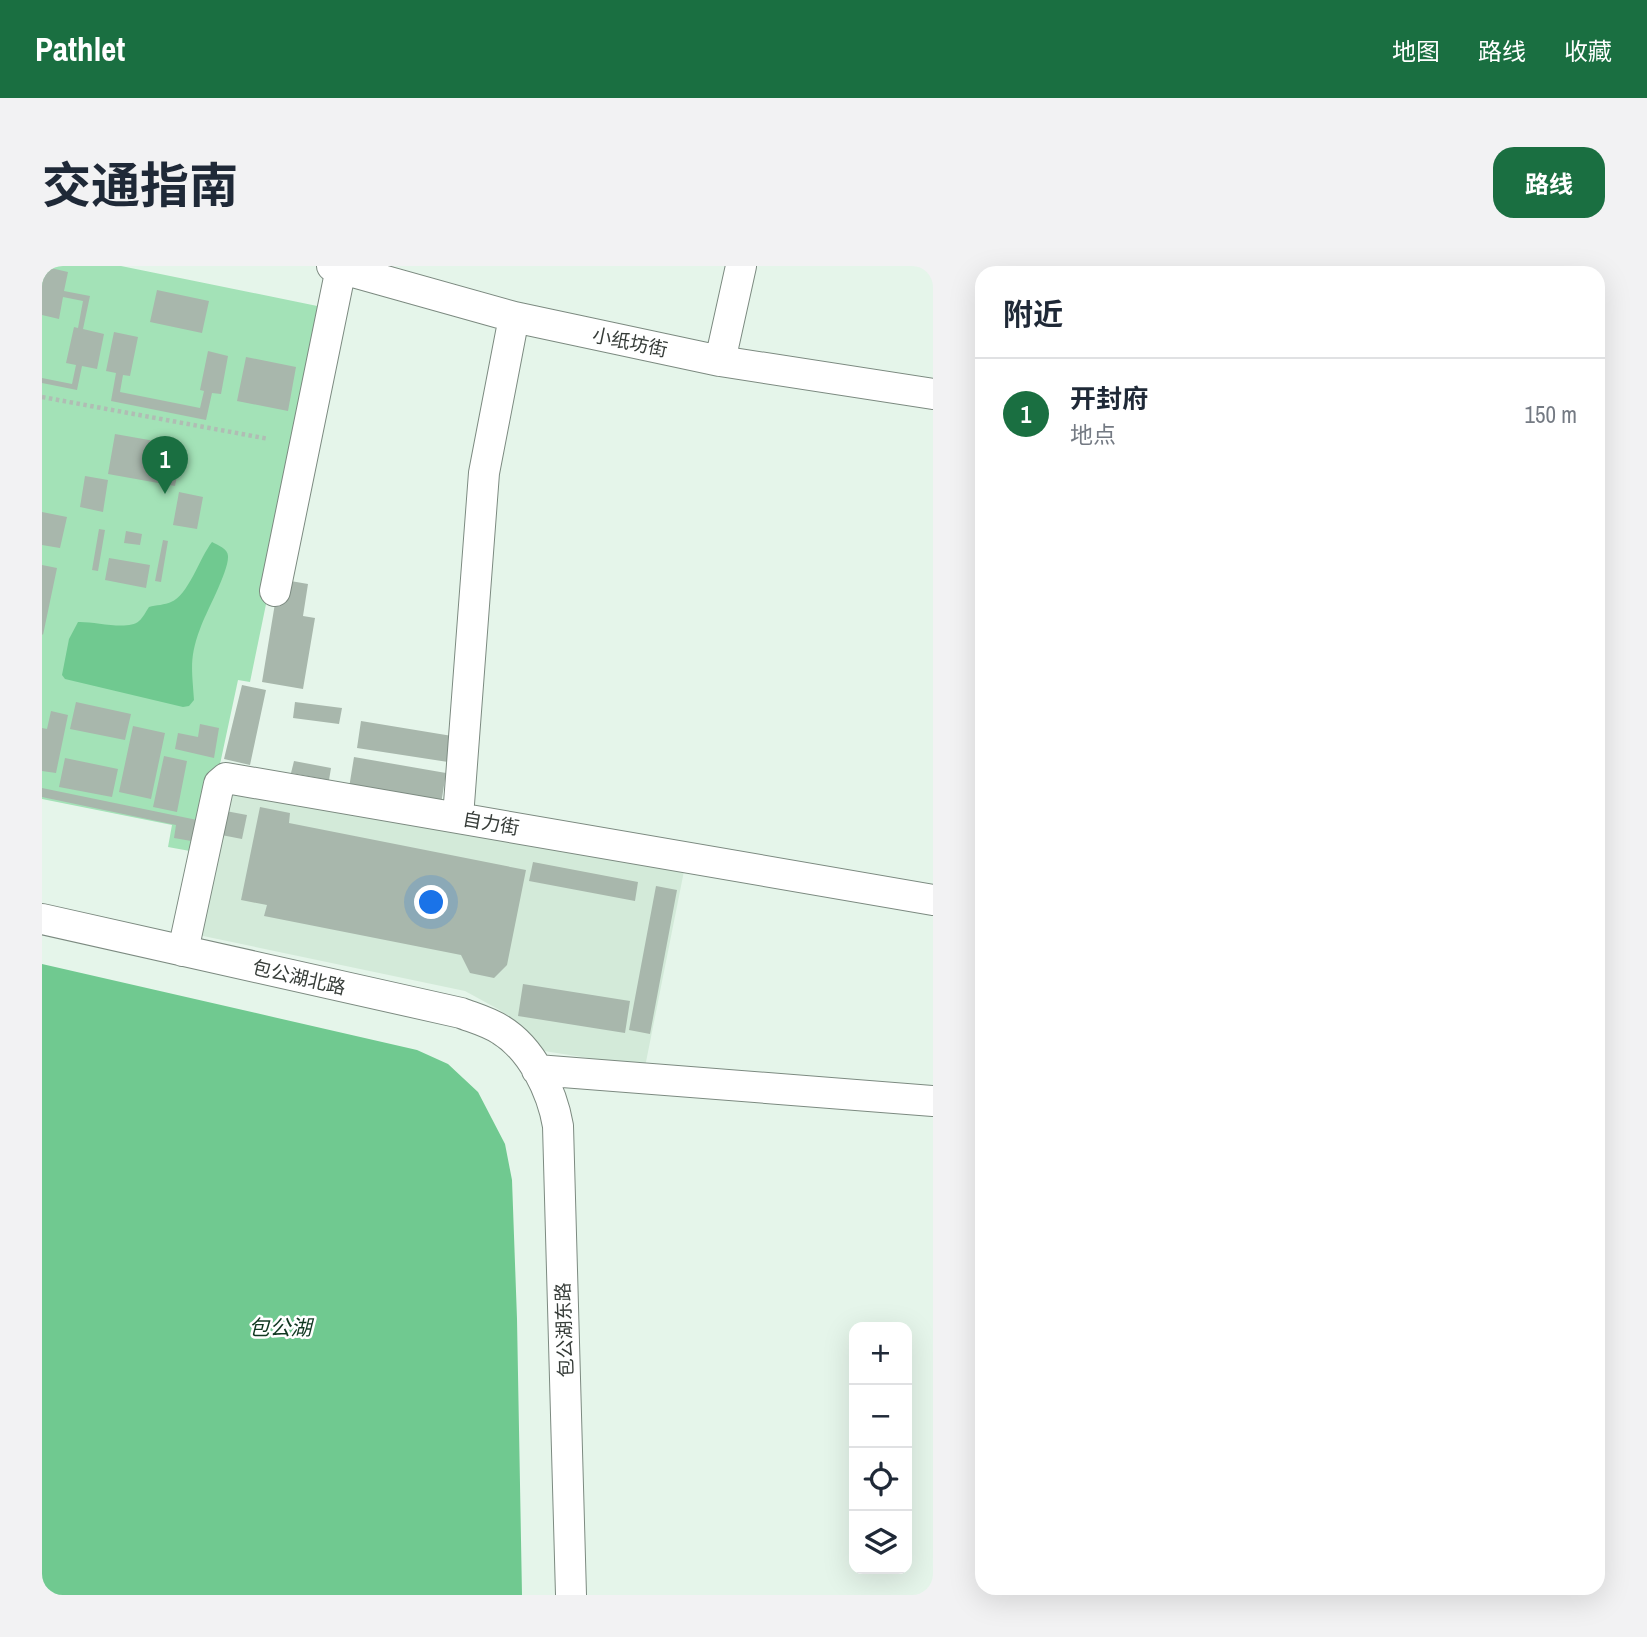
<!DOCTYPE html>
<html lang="zh">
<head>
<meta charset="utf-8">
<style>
	body { margin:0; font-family:"Archivo Narrow","Noto Sans SC",sans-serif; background:#f2f2f3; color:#1f2937 }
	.controls { position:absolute; right:21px; bottom:21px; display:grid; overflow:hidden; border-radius:14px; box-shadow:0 7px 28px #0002 }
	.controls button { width:63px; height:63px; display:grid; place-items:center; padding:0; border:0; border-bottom:2px solid #e0e1e3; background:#fff; color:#1f2937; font:35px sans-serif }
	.you { position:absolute; left:390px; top:637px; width:24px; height:24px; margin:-18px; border:5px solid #fff; border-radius:50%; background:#1a73e8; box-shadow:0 0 0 10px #1a73e833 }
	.badge { display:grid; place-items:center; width:46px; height:46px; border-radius:50%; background:#1a6f41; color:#fff; font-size:23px; font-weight:700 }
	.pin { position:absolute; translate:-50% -58px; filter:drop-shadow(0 2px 4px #0008) }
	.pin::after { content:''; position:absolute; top:37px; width:24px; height:21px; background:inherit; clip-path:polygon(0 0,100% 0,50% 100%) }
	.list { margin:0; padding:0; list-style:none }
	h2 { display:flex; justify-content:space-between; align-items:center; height:91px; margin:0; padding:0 28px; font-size:30px }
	h2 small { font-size:23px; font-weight:400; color:#747a83 }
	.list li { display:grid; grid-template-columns:46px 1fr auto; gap:21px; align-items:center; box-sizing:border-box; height:112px; padding:0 28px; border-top:2px solid #e0e1e3 }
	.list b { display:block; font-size:26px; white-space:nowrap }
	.list p { margin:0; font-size:23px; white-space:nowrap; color:#747a83 }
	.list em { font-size:23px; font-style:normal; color:#747a83 }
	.icon { flex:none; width:38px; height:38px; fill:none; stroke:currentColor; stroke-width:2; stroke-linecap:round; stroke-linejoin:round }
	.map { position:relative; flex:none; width:891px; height:1329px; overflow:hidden; border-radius:21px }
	header { display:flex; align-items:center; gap:42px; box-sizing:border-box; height:98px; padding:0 35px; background:#1a6f41; color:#fff }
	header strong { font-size:33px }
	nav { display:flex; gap:38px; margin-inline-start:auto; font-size:24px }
	.intro { display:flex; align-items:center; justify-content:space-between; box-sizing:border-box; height:168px; padding:0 42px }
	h1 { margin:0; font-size:49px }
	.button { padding:18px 32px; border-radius:21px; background:#1a6f41; color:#fff; font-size:24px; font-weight:700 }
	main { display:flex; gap:42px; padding:0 42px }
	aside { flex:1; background:#fff; border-radius:21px; box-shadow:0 7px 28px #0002 }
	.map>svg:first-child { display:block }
</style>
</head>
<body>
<header>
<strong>Pathlet</strong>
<nav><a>地图</a><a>路线</a><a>收藏</a></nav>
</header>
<div class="intro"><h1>交通指南</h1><a class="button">路线</a></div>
<main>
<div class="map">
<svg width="891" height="1329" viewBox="0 0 891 1329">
	<rect width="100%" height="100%" fill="#e5f5ea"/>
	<path fill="#d3ead9" d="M174,519l468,86 -39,196 -101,-16 -22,-26 -24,-16 -33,-18 -281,-59z"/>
	<path fill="#a3e2b7" d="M0,0h79l206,42 -77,374 -12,-2 -37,173 -33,-6 4,-22 -130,-26z"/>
	<path fill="#70c990" d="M170,276c6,3 16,7 16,14 1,15 -22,56 -28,73 -11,29 -8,41 -6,71l-5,6 -6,1 -118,-28 -3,-4 7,-36 9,-17c15,-1 50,9 61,-1 4,-3 7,-10 10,-14 7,-2 16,-2 22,-5 17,-6 29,-45 41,-60z
		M0,698l375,86 31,14 30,28 27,52 7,36 5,139 5,276h-480z"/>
	<path fill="#a8b7ac" d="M0,0l26,6 -4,19 26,5 -7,33 21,5 -7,35 -15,-3 -5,24 -35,-7v-5l30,6 4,-19 -10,-2 8,-36 4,1 5,-27 -20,-4 -4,22 -17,-4z
		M115,24l52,11 -7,32 -52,-11z
		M72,66l24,5 -8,39 -7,-1 -3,17 80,16 4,-17 -4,-1 8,-39 20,5 -7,38 -9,-1 -6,27 -95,-19 5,-28 -10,-2z
		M204,91l50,10 -8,44 -51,-10z
		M73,168l68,12 -8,40 -67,-12z
		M43,210l23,4 -5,32 -23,-5z
		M137,226l24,5 -6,32 -24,-4z
		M0,246l25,5 -7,31 -18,-3z
		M57,263l6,1 -7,41 -6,-1z
		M84,265l16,3 -2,11 -16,-2z
		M121,274l5,1 -7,41 -6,-1z
		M67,292l41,7 -4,23 -41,-8z
		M0,299l15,3 -14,67 -1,-1z
		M237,313l29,5 -5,32 12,2 -12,71 -41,-7z
		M200,419l24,5 -16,75 -26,-6z
		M34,436l55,12 -6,26 -55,-11z
		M253,436l47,6 -3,16 -46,-6z
		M9,445l17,4 -12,58 -14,-2v-43l5,1z
		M319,455l91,15 -4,26 -91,-14z
		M158,458l19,4 -5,30 -39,-9 3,-16 20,4z
		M91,460l32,7 -14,66 -32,-7z
		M122,490l23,5 -10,51 -24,-5z
		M312,491l92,16 -5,31 -92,-16z
		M23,492l53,11 -6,28 -53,-10z
		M252,495l37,7 -2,12 -38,-7z
		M0,522l160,33 -5,21 -23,-4 2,-13 -134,-28z
		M218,541l30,6 -1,10 237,47 -19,95 -13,13 -24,-5 -9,-18 -197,-39 3,-11 -26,-5z
		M173,543l32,6 -5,24 -31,-6z
		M491,596l105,20 -3,19 -106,-20z
		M614,620l21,4 -27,144 -21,-4z
		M481,718l107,17 -5,32 -107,-17z"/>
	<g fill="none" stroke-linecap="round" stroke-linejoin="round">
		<g stroke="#7c8a80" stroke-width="32">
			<path id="minor" d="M290,0l182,51 206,44 213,33
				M678,95l21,-95
				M233,325l66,-323
				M416,551l26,-344 30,-156
				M0,653l419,94c13,5 28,9 40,17 31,19 51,61 57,96l13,469
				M141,685l36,-167 7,-6 707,122
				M495,804l396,31"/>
		</g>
		<path stroke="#b0bdb4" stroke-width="4.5" stroke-dasharray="3.5 3.5" stroke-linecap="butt" d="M0,131l227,42"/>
		<use href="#minor" stroke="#fff" stroke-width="30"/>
	</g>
	<g text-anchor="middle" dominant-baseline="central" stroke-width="5" stroke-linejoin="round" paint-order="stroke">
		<g font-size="19" fill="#363c38" stroke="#fff">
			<text transform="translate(588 76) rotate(12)">小纸坊街</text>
			<text transform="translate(449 557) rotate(10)">自力街</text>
			<text transform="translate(257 711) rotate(13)">包公湖北路</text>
			<text transform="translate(522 1064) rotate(-92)">包公湖东路</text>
		</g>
		<g font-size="21" font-style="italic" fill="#103720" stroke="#fff">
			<text x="238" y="1061">包公湖</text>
		</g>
	</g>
</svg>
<div class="controls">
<button>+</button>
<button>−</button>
<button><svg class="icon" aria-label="locate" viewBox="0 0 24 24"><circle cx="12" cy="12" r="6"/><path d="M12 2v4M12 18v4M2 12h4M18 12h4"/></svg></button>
<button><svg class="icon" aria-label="layers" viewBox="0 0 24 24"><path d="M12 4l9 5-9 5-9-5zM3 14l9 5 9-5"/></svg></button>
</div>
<div class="you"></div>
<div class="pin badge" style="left:123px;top:228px">1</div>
</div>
<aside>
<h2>附近<small></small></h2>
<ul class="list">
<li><span class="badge">1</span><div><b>开封府</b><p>地点</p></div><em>150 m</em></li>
</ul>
</aside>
</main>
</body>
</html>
